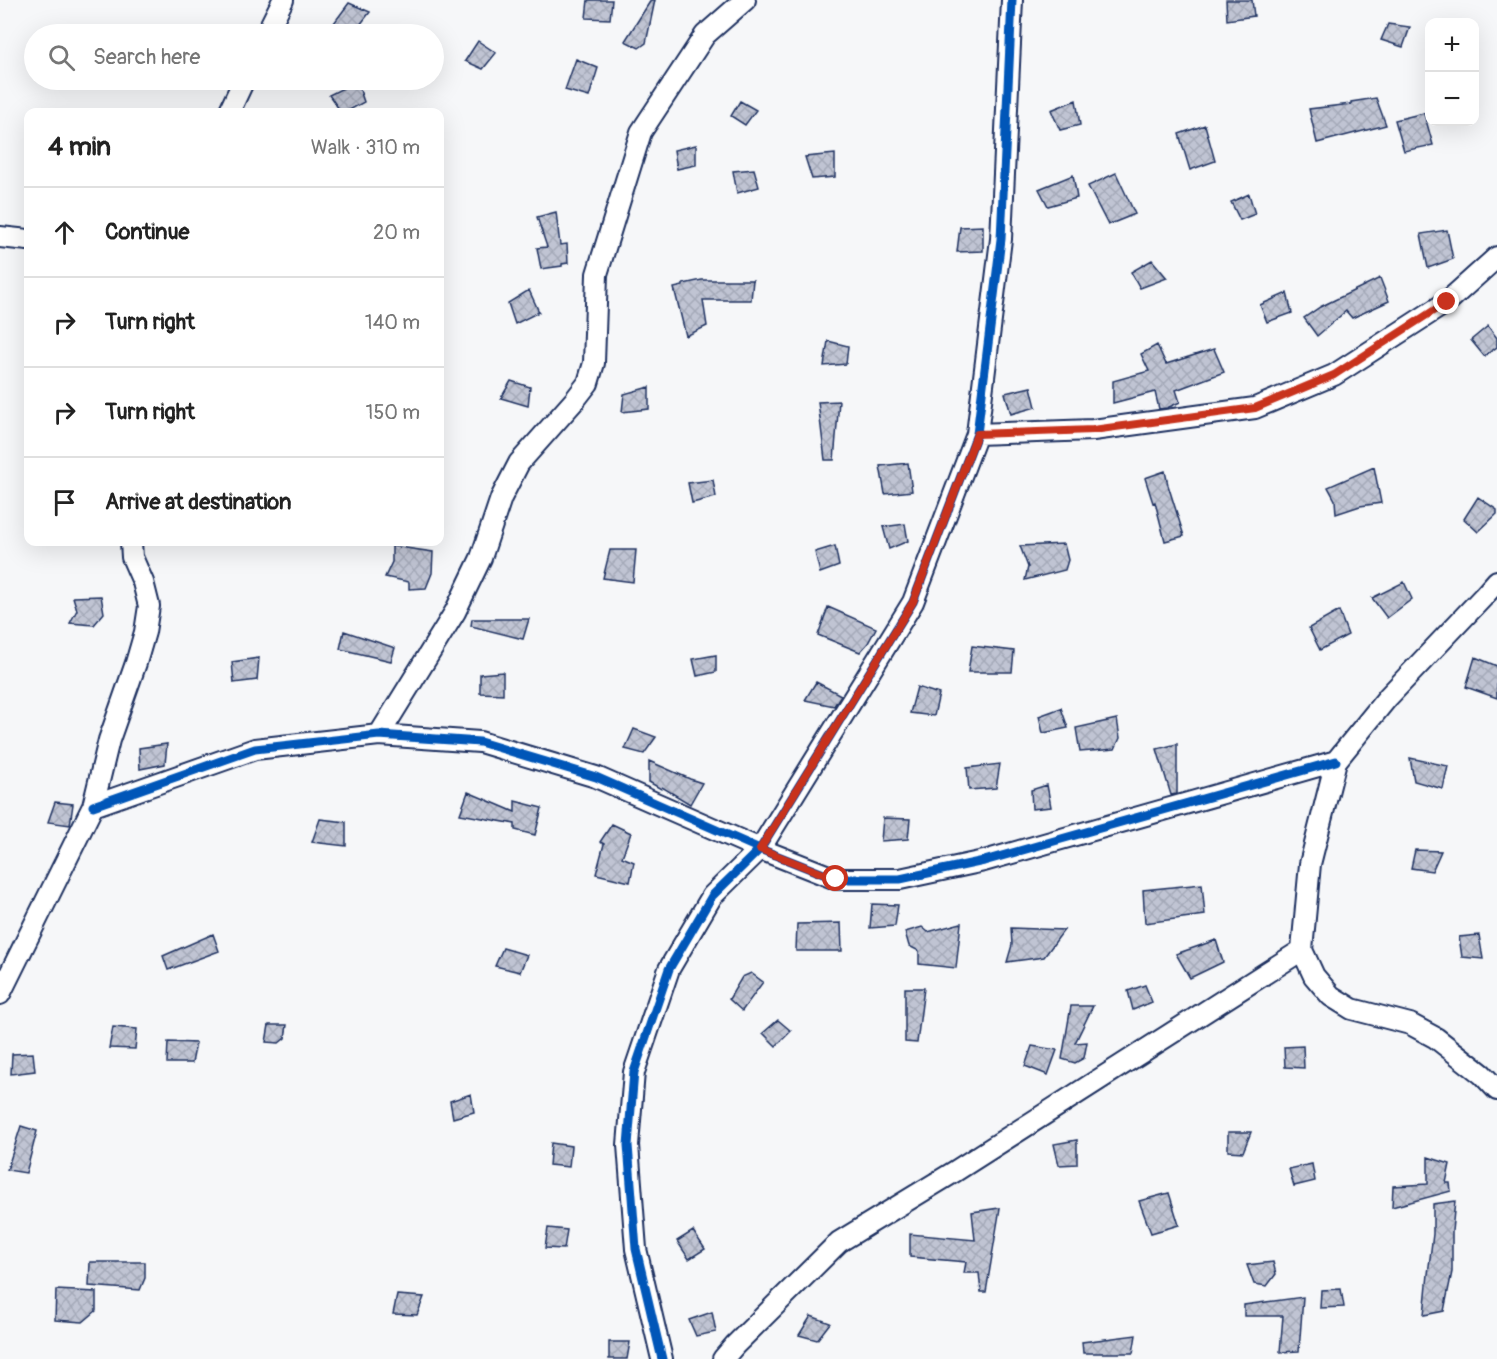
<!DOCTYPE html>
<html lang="en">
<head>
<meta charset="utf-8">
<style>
	body { margin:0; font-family:Pangolin,sans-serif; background:#f2f2f2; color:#222 }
	.controls { position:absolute; right:18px; top:18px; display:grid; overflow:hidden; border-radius:12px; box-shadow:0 6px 24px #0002 }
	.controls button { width:54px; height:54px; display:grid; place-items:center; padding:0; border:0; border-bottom:2px solid #e0e0e0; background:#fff; color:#222; font:30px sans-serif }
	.stop { position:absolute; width:18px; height:18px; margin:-14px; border:4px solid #c8321e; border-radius:50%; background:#fff }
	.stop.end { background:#c8321e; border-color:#fff; box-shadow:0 2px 6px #0008 }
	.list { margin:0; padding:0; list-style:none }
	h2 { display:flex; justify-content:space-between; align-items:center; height:78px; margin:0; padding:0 24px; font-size:26px }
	h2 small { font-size:20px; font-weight:400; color:#767676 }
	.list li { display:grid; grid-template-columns:39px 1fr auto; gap:18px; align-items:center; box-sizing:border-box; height:90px; padding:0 24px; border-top:2px solid #e0e0e0 }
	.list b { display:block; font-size:22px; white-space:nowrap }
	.list em { font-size:20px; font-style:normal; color:#767676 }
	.icon { flex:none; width:33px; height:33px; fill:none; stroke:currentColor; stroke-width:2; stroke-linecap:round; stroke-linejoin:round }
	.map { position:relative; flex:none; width:1497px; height:1359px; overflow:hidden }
	.search { position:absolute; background:#fff; box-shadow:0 6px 24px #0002; left:24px; top:24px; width:420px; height:66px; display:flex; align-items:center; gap:15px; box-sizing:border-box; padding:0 21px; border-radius:33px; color:#767676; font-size:22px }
	.panel { position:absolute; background:#fff; box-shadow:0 6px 24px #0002; left:24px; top:108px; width:420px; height:438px; border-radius:12px }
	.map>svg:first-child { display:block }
</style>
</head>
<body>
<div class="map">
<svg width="1497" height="1359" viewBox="0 0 1497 1359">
	<defs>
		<pattern id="building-cross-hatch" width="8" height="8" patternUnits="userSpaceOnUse" patternTransform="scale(1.5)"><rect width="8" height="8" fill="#c0c4d3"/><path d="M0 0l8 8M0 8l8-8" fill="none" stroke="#a4a9b8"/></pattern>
	</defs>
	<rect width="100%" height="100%" fill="#f6f7f9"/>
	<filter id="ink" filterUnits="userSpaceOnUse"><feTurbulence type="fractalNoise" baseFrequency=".0167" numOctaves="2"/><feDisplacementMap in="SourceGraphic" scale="12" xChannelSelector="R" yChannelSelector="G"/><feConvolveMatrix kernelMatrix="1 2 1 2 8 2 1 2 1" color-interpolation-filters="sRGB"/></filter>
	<g filter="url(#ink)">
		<path fill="url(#building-cross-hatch)" stroke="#1b2f5e" stroke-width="1.5" d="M588,0h24l-2,19 -24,-1z
			M651,0h4l-9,43 -7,5 -14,-7z
			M1226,0h26l2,16 -27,4z
			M349,3l21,9 -17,22 -19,-11z
			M1388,24l22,3 -7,20 -22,-7z
			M478,41l18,12 -13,16 -18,-8z
			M576,59l22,9 -9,29 -24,-7z
			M357,81l7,21 -18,10h-5l-12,-17z
			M1376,98l10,27 -69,18 -8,-34 42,-5v-2z
			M1076,100l4,25 -20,5 -9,-20z
			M740,101l16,9 -11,15 -14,-9z
			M1424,113l9,32 -29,6 -9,-31z
			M1205,125l10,36 -25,9 -11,-36z
			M696,145v20l-19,4 -3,-19z
			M835,154v23l-23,2 -7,-22z
			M754,169l5,18 -22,6 -4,-22z
			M1116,173l19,41 -27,11 -20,-39z
			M1073,175l4,23 -29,8 -9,-17z
			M1249,194l6,20 -15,6 -9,-18z
			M556,212l4,33 7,-1 1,19 -6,1v2l-21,3 -4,-21 10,-1 -10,-30z
			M983,226v25l-26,1 3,-25z
			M1447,230l6,29 -25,9 -7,-34z
			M1152,260l15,18 -27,10 -9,-16z
			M1380,278l9,23 -37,17 -6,-7 -29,25 -13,-18 16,-11z
			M702,280h51l-2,20h-48l4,26 -21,10 -12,-48 9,-2v-2z
			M529,290l10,22 -24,12 -7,-21z
			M1287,293l5,20 -25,9 -7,-17z
			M1488,326l9,12v9l-13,9 -13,-16z
			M828,341l20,5 -2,18 -22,2z
			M1157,345l9,19 48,-15 10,23 -48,18 4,12 -13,6 -8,1 -4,-17 -42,11v-22l36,-10 -8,-17z
			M511,381l19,6 -2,19 -27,-8z
			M649,387v22l-27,3 2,-18z
			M1031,387l5,20 -25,7 -6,-21z
			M839,401l-5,59h-9l-7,-58z
			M908,463l4,28 -27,3 -5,-28z
			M1374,467l7,36 -21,3 -24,8 -1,-14 -7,-13z
			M1165,471l3,14 16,51 -19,5 -10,-39 -2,1 -8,-25z
			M713,480l3,17 -24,6 -4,-20z
			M1478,497l19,13v4l-19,18 -14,-13z
			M905,524l3,17 -19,8 -6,-22z
			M1064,544l4,16 -3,10 -40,10 3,-13 -8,-21z
			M392,546l41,6 -1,21 -6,15 -17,1v-7l-24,-5 7,-15z
			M835,546l4,20 -19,7 -5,-21z
			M610,550h26l-3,32 -30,-4z
			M1404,582l8,17 -25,19 -15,-20z
			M101,596l3,17 -10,12 -24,-2 7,-13 -4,-13z
			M828,607l48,21 -8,15 -8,9 -42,-17z
			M1339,611l9,24 -28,15 -11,-22z
			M472,619h57l-6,20 -52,-13z
			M344,631l51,17 -4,13 -51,-12z
			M972,646l42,5 -2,21h-44z
			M716,655v17l-19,4 -4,-17z
			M1475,657l22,9v32l-31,-11z
			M259,658l-2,22 -23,3 -2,-21z
			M503,672v22l-23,-1v-19z
			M816,682l25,13 -7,11 -29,-6z
			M917,687l22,7 -5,22 -24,-3z
			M1061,708l7,20 -25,5 -4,-17z
			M1117,719l3,19 -5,11 -35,3 -4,-24z
			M634,729l22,8 -12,17 -19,-5z
			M167,744l-2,20 -25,5 -1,-21z
			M1177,744v50l-6,1 -14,-46z
			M1410,758l38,8 -5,23 -29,-8z
			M649,761l41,18 12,4 -12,21 -28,-17 -1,2 -12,-7z
			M1000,764l-4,24 -27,2 -2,-22z
			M1047,785l4,22 -19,2 -1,-19z
			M468,792l47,20v-11l27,7 -7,27 -20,-5v-6l-55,-10z
			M55,802l18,2 -3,21 -22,-3z
			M883,818l27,1 -2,20 -27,2z
			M320,819l26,3v24l-34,-4z
			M612,824l19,9 -9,24 12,5 -4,20 -34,-8 8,-30 -4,-2z
			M1415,850l26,1 -9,20 -21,-3z
			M1202,884l3,31 -60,8 -2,-33z
			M872,904l26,1 -3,21 -25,2z
			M841,923l1,28h-46l1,-27z
			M961,923l-5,45 -37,-4v-13l-10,-5 -4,-14 17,-5 6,5z
			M1011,928l53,2 -20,27 -37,5 5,-17z
			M213,934l6,17 -51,19 -5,-14z
			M1479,935l4,24 -21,-2 -3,-20z
			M1216,940l7,22 -33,16 -14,-24z
			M503,948l24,7 -7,17 -25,-6z
			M751,973l12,9 -21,29 -13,-12 13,-22z
			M1145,985l7,17 -19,8 -5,-19z
			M905,988h19l-7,55 -12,-1z
			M1071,1006h22l-18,37 12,-1 -3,16 -9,5 -13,-4z
			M778,1020l13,11 -15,15 -13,-13z
			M269,1025h18l-2,13 -6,5 -13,-1z
			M113,1027l24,2 -2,20 -26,-1z
			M168,1042l28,1 -4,20h-25z
			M1032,1046l25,4 -9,25 -23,-9z
			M1303,1046l1,22 -19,-1 -1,-20z
			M33,1053l2,18 -24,3 1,-20z
			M471,1094l3,18 -21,6 -3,-17z
			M21,1126l16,5 -11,42 -19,-3z
			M1228,1132h23l-8,20 -15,-1z
			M1077,1140v24l-18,1 -5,-21z
			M551,1143l20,3 -2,21 -20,-2z
			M1428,1157l22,7 -4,19h4l1,8 -59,16 1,-21 35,-2z
			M1312,1164l3,17 -21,5 -5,-17z
			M1169,1193l10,32 -28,8 -12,-32z
			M1455,1201l-3,30v41l-8,39 -20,4 4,-41 5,-40v-30z
			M1000,1208l-14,84h-5l-2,-19h-15l2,-11 -56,-5v-23l65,6 -3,-28z
			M548,1228l19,2 -3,19 -19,-1z
			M693,1231l12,18 -16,10 -12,-18z
			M90,1262h55v16l-5,12 -51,-4z
			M1273,1262l3,12 -9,12 -13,-2 -7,-19z
			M1341,1289l3,18 -24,1 1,-18z
			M56,1290l40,2v19l-13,11 -28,-2z
			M397,1295l27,2 -7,18 -24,-1z
			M1303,1297l-4,54 -19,1 3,-36h-39v-11z
			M712,1312l4,20 -20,4 -7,-16z
			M811,1316l19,7 -13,17 -18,-5z
			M1136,1335l-3,18h-50l-1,-11z
			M609,1342h21l-3,17h-18z"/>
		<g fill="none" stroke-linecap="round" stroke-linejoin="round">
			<g stroke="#1b2f5e" stroke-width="24">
				<path id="street" d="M266,34l17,-34
					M229,112l15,-32
					M0,237l28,3
					M977,434l116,-4 162,-22 79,-33 113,-73 50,-45
					M1497,581l-14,16 -95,100 -52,64 -26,103 -8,86 12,26 17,20 21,13 58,15 26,14 46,36 15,16
					M379,735l76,-123 26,-54 20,-60 18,-35 55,-62 14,-18 6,-20 3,-89 44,-142 64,-97 40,-35
					M93,806l162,-57 124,-14 101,7 116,35 164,72 76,30h64l84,-18 352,-100
					M0,994l93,-188 16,-66 27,-77 9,-31 4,-26 -6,-24 -11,-25 -1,-15
					M662,1359l-26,-110 -8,-104 6,-73 35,-103 43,-73 48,-47 153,-247 64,-168 24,-195 11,-239
					M723,1359l12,-14 104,-103 115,-70 348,-222"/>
			</g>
			<use href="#street" stroke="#fff" stroke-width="20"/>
			<g stroke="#fff" stroke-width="13">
				<path id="cycleway" d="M93,806l162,-57 124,-14 101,7 116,35 164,72 76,30h64l84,-18 352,-100
					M662,1359l-26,-110 -8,-104 6,-73 35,-103 43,-73 48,-47 153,-247 64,-168 24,-195 11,-239"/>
			</g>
			<use href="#cycleway" stroke="#0057b8" stroke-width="9"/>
		</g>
	</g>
	<g fill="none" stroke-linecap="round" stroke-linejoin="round" filter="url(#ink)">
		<path stroke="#c8321e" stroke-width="8" d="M836,879l-76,-30 153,-247 64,-168 116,-4 162,-22 79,-33 113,-73"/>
	</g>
</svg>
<div class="controls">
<button>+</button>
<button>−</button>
</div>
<div class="stop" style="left:836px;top:879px"></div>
<div class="stop end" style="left:1447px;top:302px"></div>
<div class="search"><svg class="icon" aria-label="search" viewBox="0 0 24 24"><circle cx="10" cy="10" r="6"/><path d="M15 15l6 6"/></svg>Search here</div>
<section class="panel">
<h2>4 min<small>Walk · 310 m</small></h2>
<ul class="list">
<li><svg class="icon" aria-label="ahead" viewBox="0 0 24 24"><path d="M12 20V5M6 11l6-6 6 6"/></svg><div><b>Continue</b></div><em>20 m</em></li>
<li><svg class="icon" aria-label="right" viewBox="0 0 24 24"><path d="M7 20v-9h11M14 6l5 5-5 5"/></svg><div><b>Turn right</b></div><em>140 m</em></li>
<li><svg class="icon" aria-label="right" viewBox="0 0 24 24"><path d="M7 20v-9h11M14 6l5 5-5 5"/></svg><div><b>Turn right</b></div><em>150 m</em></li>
<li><svg class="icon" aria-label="arrive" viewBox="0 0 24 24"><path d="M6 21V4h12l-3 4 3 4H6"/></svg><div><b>Arrive at destination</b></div></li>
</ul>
</section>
</div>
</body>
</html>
